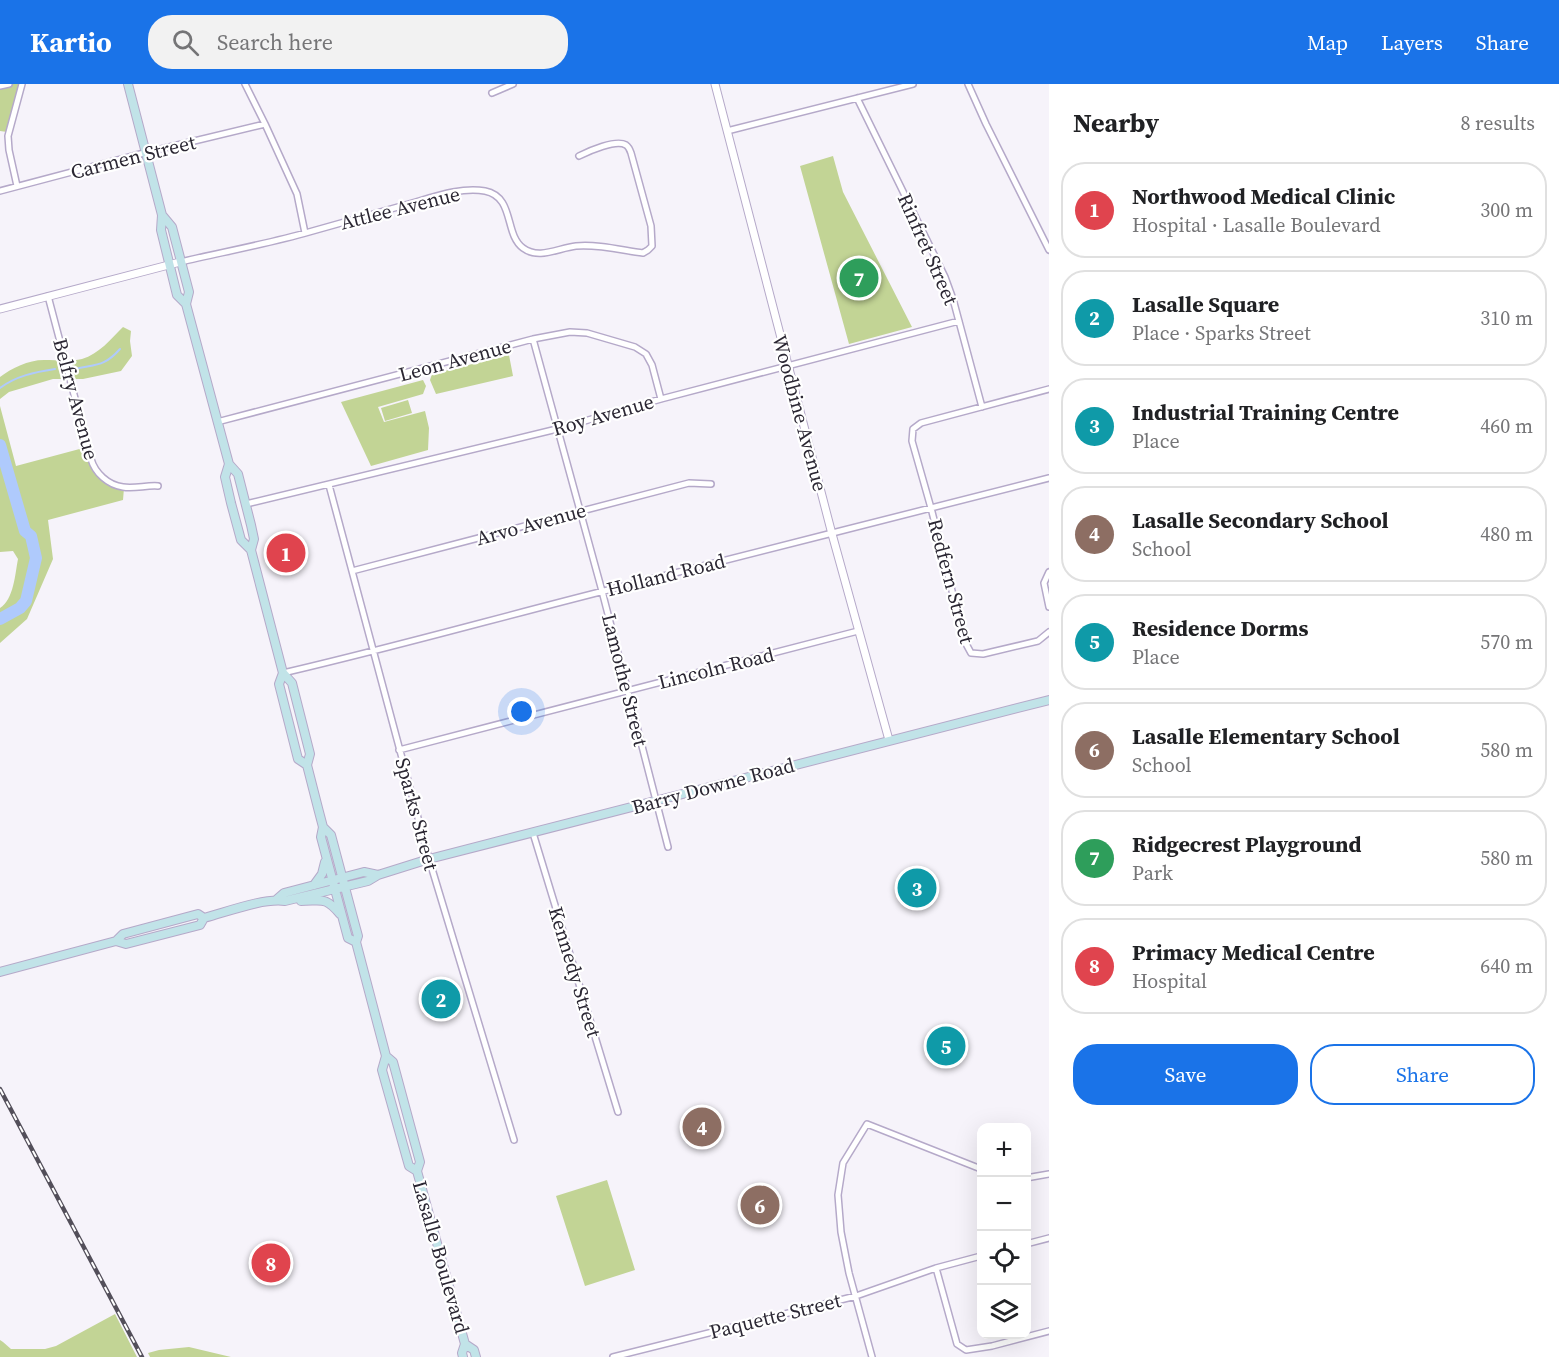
<!DOCTYPE html>
<html lang="en">
<head>
<meta charset="utf-8">
<style>
	body { margin:0; font-family:"Source Serif 4",serif; background:#f2f2f2; color:#202124 }
	.controls { position:absolute; right:18px; bottom:18px; display:grid; overflow:hidden; border-radius:12px; box-shadow:0 6px 24px #0002 }
	.controls button { width:54px; height:54px; display:grid; place-items:center; padding:0; border:0; border-bottom:2px solid #e0e0e0; background:#fff; color:#202124; font:30px sans-serif }
	.you { position:absolute; left:522px; top:628px; width:21px; height:21px; margin:-15px; border:4px solid #fff; border-radius:50%; background:#1a73e8; box-shadow:0 0 0 9px #1a73e833 }
	.badge { display:grid; place-items:center; width:39px; height:39px; border-radius:50%; background:#1a73e8; color:#fff; font-size:20px; font-weight:700 }
	.pin { position:absolute; translate:-50% -50%; border:3px solid #fff; box-shadow:0 2px 6px #0006 }
	.list { margin:0; padding:0; list-style:none }
	h2 { display:flex; justify-content:space-between; align-items:center; height:78px; margin:0; padding:0 24px; font-size:26px }
	h2 small { font-size:20px; font-weight:400; color:#757577 }
	.list li { display:grid; grid-template-columns:39px 1fr auto; gap:18px; align-items:center; box-sizing:border-box; height:96px; margin:0 12px 12px; padding:0 12px; border:2px solid #e0e0e0; border-radius:24px }
	.list b { display:block; font-size:22px; white-space:nowrap }
	.list p { margin:0; font-size:20px; white-space:nowrap; color:#757577 }
	.list em { font-size:20px; font-style:normal; color:#757577 }
	.actions { display:flex; gap:12px; padding:18px 24px }
	.actions a { flex:1; padding:14px 0; border:2px solid #1a73e8; border-radius:24px; text-align:center; font-size:21px; color:#1a73e8 }
	.actions .main { background:#1a73e8; color:#fff }
	.icon { flex:none; width:33px; height:33px; fill:none; stroke:currentColor; stroke-width:2; stroke-linecap:round; stroke-linejoin:round }
	.map { position:relative; flex:none; width:1049px; height:1273px; overflow:hidden }
	header { display:flex; align-items:center; gap:36px; box-sizing:border-box; height:84px; padding:0 30px; background:#1a73e8; color:#fff }
	header strong { font-size:28px }
	nav { display:flex; gap:33px; margin-inline-start:auto; font-size:21px }
	.search { width:420px; height:54px; background:#f2f2f2; display:flex; align-items:center; gap:15px; box-sizing:border-box; padding:0 21px; border-radius:24px; color:#757577; font-size:22px }
	main { display:flex }
	aside { flex:1; background:#fff }
	.map>svg:first-child { display:block }
</style>
</head>
<body>
<header>
<strong>Kartio</strong>
<div class="search"><svg class="icon" aria-label="search" viewBox="0 0 24 24"><circle cx="10" cy="10" r="6"/><path d="M15 15l6 6"/></svg>Search here</div>
<nav><a>Map</a><a>Layers</a><a>Share</a></nav>
</header>
<main>
<div class="map">
<svg width="1049" height="1273" viewBox="0 0 1049 1273">
	<rect width="100%" height="100%" fill="#f6f3fa"/>
	<path fill="#c2d495" d="M11,0h10l-14,48 -7,-1v-44z
		M833,72l10,36 69,135 -63,17 -49,-178z
		M123,243l8,4 -1,10 2,15 -11,15 -38,8h-30l-44,13 -9,7v-22c12,-9 28,-17 44,-17 12,0 26,2 38,-1 17,-5 29,-20 41,-32z
		M509,271l4,21 -77,18 -6,-14 2,-6z
		M423,296l3,6 -3,8 -45,13 6,15 41,-11 4,17 -1,22 -57,16 -30,-64z
		M408,316l4,13 -27,8 -4,-13z
		M0,322l16,60 71,-19 9,25 28,16 -1,12 -75,20 5,39 -26,60 -27,24v-35c14,-9 15,-34 18,-49l-5,-8 -13,1z
		M607,1096l28,90 -50,16 -29,-90z
		M115,1230l22,43h-137v-17l3,2 8,7h34l11,-3z
		M189,1263l42,10h-81l-2,-4 11,-3z"/>
	<g fill="none" stroke-linecap="round" stroke-linejoin="round">
		<path stroke="#afcafc" stroke-width="2" d="M75,285c21,-5 29,-2 45,-20
			M0,304c16,-12 35,-16 55,-19"/>
		<path stroke="#afcafc" stroke-width="12" d="M0,361l25,86 6,5 5,22 -10,43 -6,7 -20,11"/>
		<g stroke="#b5a9c9" stroke-width="8">
			<path id="minor" d="M245,0l20,40 32,70 8,39
				M968,0l18,40 63,126
				M0,2l9,-2
				M492,9l21,-9
				M857,14l88,179 8,22 29,108
				M727,47l186,-47
				M17,102l-8,-36 -1,-14 14,-52
				M0,107l136,-36 129,-31
				M180,178c43,-10 87,-18 129,-30 32,-9 64,-18 96,-27 23,-6 55,-19 80,-14 30,6 19,43 38,57 16,12 35,0 53,-2 22,-2 45,4 67,7l5,-3 4,-4 -1,-20 -20,-73c-1,-3 -2,-6 -5,-8 -10,-6 -37,6 -47,11
				M48,212l43,163c4,14 17,26 32,28 11,2 24,-2 35,-1
				M533,255l69,252 66,256
				M1049,305l-128,34 -8,6 -1,12 19,67 34,134 6,11 12,1 55,-13 11,-9
				M217,338l316,-83 37,-7 17,1 48,14 11,7 6,11 9,34
				M329,401l100,374 85,281
				M246,420l311,-75 104,-30 298,-78
				M352,487l337,-88 22,1
				M1049,488l-5,11 5,24
				M283,589c108,-25 214,-55 321,-82 148,-38 297,-75 445,-113
				M399,666l459,-119
				M533,749l85,279
				M1026,1094l23,-4
				M1026,1160l23,-6
				M936,1184l21,76 9,6 26,-4 57,-15
				M613,1273l243,-61 80,-28 45,-12
				M872,1273l-23,-84 -8,-41 -3,-37 5,-32 24,-39 114,45"/>
		</g>
		<g stroke="#b5a9c9" stroke-width="9">
			<path id="tertiary" d="M715,0l117,450 57,206
				M0,225l180,-47"/>
		</g>
		<g stroke="#b5a9c9" stroke-width="10">
			<path id="secondary" d="M128,0l34,131 -1,15 16,65 9,9 43,160 9,10 13,51 3,14 -3,11
				M162,131l10,12 17,65 -3,12
				M229,380l-4,13 6,26 10,37 10,10 32,123 9,10 18,71 -3,11 11,43 5,19 8,8 24,90 3,11 -2,6 30,114 -4,14 27,96 8,5
				M283,589l-4,11 19,75 9,6
				M323,743l-2,10 27,101 8,4
				M314,801l8,-11 3,-12
				M276,816l8,-7 80,-21 14,3
				M301,817c21,0 24,-5 39,13
				M116,857l7,-7 75,-20 6,4c23,-6 58,-20 81,-17l83,-20 10,-6 51,-16 620,-159
				M0,888l116,-31 10,3 74,-19 4,-7
				M386,972l7,6 27,100 -3,9 48,173 -3,9 1,4
				M465,1260l9,6 2,7"/>
		</g>
		<use href="#minor" stroke="#fff" stroke-width="5"/>
		<use href="#tertiary" stroke="#fff" stroke-width="7"/>
		<use href="#secondary" stroke="#c1e3e8" stroke-width="8"/>
		<g stroke="#534f5a" stroke-width="4.5">
			<path id="rail" d="M0,1005l142,268"/>
		</g>
		<use href="#rail" stroke="#fff" stroke-width="2" stroke-dasharray="7" stroke-linecap="butt"/>
	</g>
	<g text-anchor="middle" dominant-baseline="central" stroke-width="4.5" stroke-linejoin="round" paint-order="stroke">
		<g font-size="20" fill="#2b2733" stroke="#fff">
			<text transform="translate(133 73) rotate(-14)">Carmen Street</text>
			<text transform="translate(400 124) rotate(-14)">Attlee Avenue</text>
			<text transform="translate(928 165) rotate(66)">Rinfret Street</text>
			<text transform="translate(455 276) rotate(-15)">Leon Avenue</text>
			<text transform="translate(76 315) rotate(75)">Belfry Avenue</text>
			<text transform="translate(800 329) rotate(75)">Woodbine Avenue</text>
			<text transform="translate(603 331) rotate(-16)">Roy Avenue</text>
			<text transform="translate(531 440) rotate(-15)">Arvo Avenue</text>
			<text transform="translate(666 491) rotate(-14)">Holland Road</text>
			<text transform="translate(951 497) rotate(75)">Redfern Street</text>
			<text transform="translate(716 584) rotate(-14)">Lincoln Road</text>
			<text transform="translate(625 596) rotate(76)">Lamothe Street</text>
			<text transform="translate(713 702) rotate(-15)">Barry Downe Road</text>
			<text transform="translate(417 730) rotate(75)">Sparks Street</text>
			<text transform="translate(575 888) rotate(73)">Kennedy Street</text>
			<text transform="translate(441 1173) rotate(74)">Lasalle Boulevard</text>
			<text transform="translate(775 1232) rotate(-14)">Paquette Street</text>
		</g>
	</g>
</svg>
<div class="controls">
<button>+</button>
<button>−</button>
<button><svg class="icon" aria-label="locate" viewBox="0 0 24 24"><circle cx="12" cy="12" r="6"/><path d="M12 2v4M12 18v4M2 12h4M18 12h4"/></svg></button>
<button><svg class="icon" aria-label="layers" viewBox="0 0 24 24"><path d="M12 4l9 5-9 5-9-5zM3 14l9 5 9-5"/></svg></button>
</div>
<div class="you"></div>
<div class="pin badge" style="left:286px;top:469px;background:#e0444e">1</div>
<div class="pin badge" style="left:441px;top:915px;background:#0f9aa8">2</div>
<div class="pin badge" style="left:917px;top:804px;background:#0f9aa8">3</div>
<div class="pin badge" style="left:702px;top:1043px;background:#8d6e63">4</div>
<div class="pin badge" style="left:946px;top:962px;background:#0f9aa8">5</div>
<div class="pin badge" style="left:760px;top:1121px;background:#8d6e63">6</div>
<div class="pin badge" style="left:859px;top:194px;background:#2e9e5b">7</div>
<div class="pin badge" style="left:271px;top:1179px;background:#e0444e">8</div>
</div>
<aside>
<h2>Nearby<small>8 results</small></h2>
<ul class="list">
<li><span class="badge" style="background:#e0444e">1</span><div><b>Northwood Medical Clinic</b><p>Hospital · Lasalle Boulevard</p></div><em>300 m</em></li>
<li><span class="badge" style="background:#0f9aa8">2</span><div><b>Lasalle Square</b><p>Place · Sparks Street</p></div><em>310 m</em></li>
<li><span class="badge" style="background:#0f9aa8">3</span><div><b>Industrial Training Centre</b><p>Place</p></div><em>460 m</em></li>
<li><span class="badge" style="background:#8d6e63">4</span><div><b>Lasalle Secondary School</b><p>School</p></div><em>480 m</em></li>
<li><span class="badge" style="background:#0f9aa8">5</span><div><b>Residence Dorms</b><p>Place</p></div><em>570 m</em></li>
<li><span class="badge" style="background:#8d6e63">6</span><div><b>Lasalle Elementary School</b><p>School</p></div><em>580 m</em></li>
<li><span class="badge" style="background:#2e9e5b">7</span><div><b>Ridgecrest Playground</b><p>Park</p></div><em>580 m</em></li>
<li><span class="badge" style="background:#e0444e">8</span><div><b>Primacy Medical Centre</b><p>Hospital</p></div><em>640 m</em></li>
</ul>
<div class="actions"><a class="main">Save</a><a>Share</a></div>
</aside>
</main>
</body>
</html>
